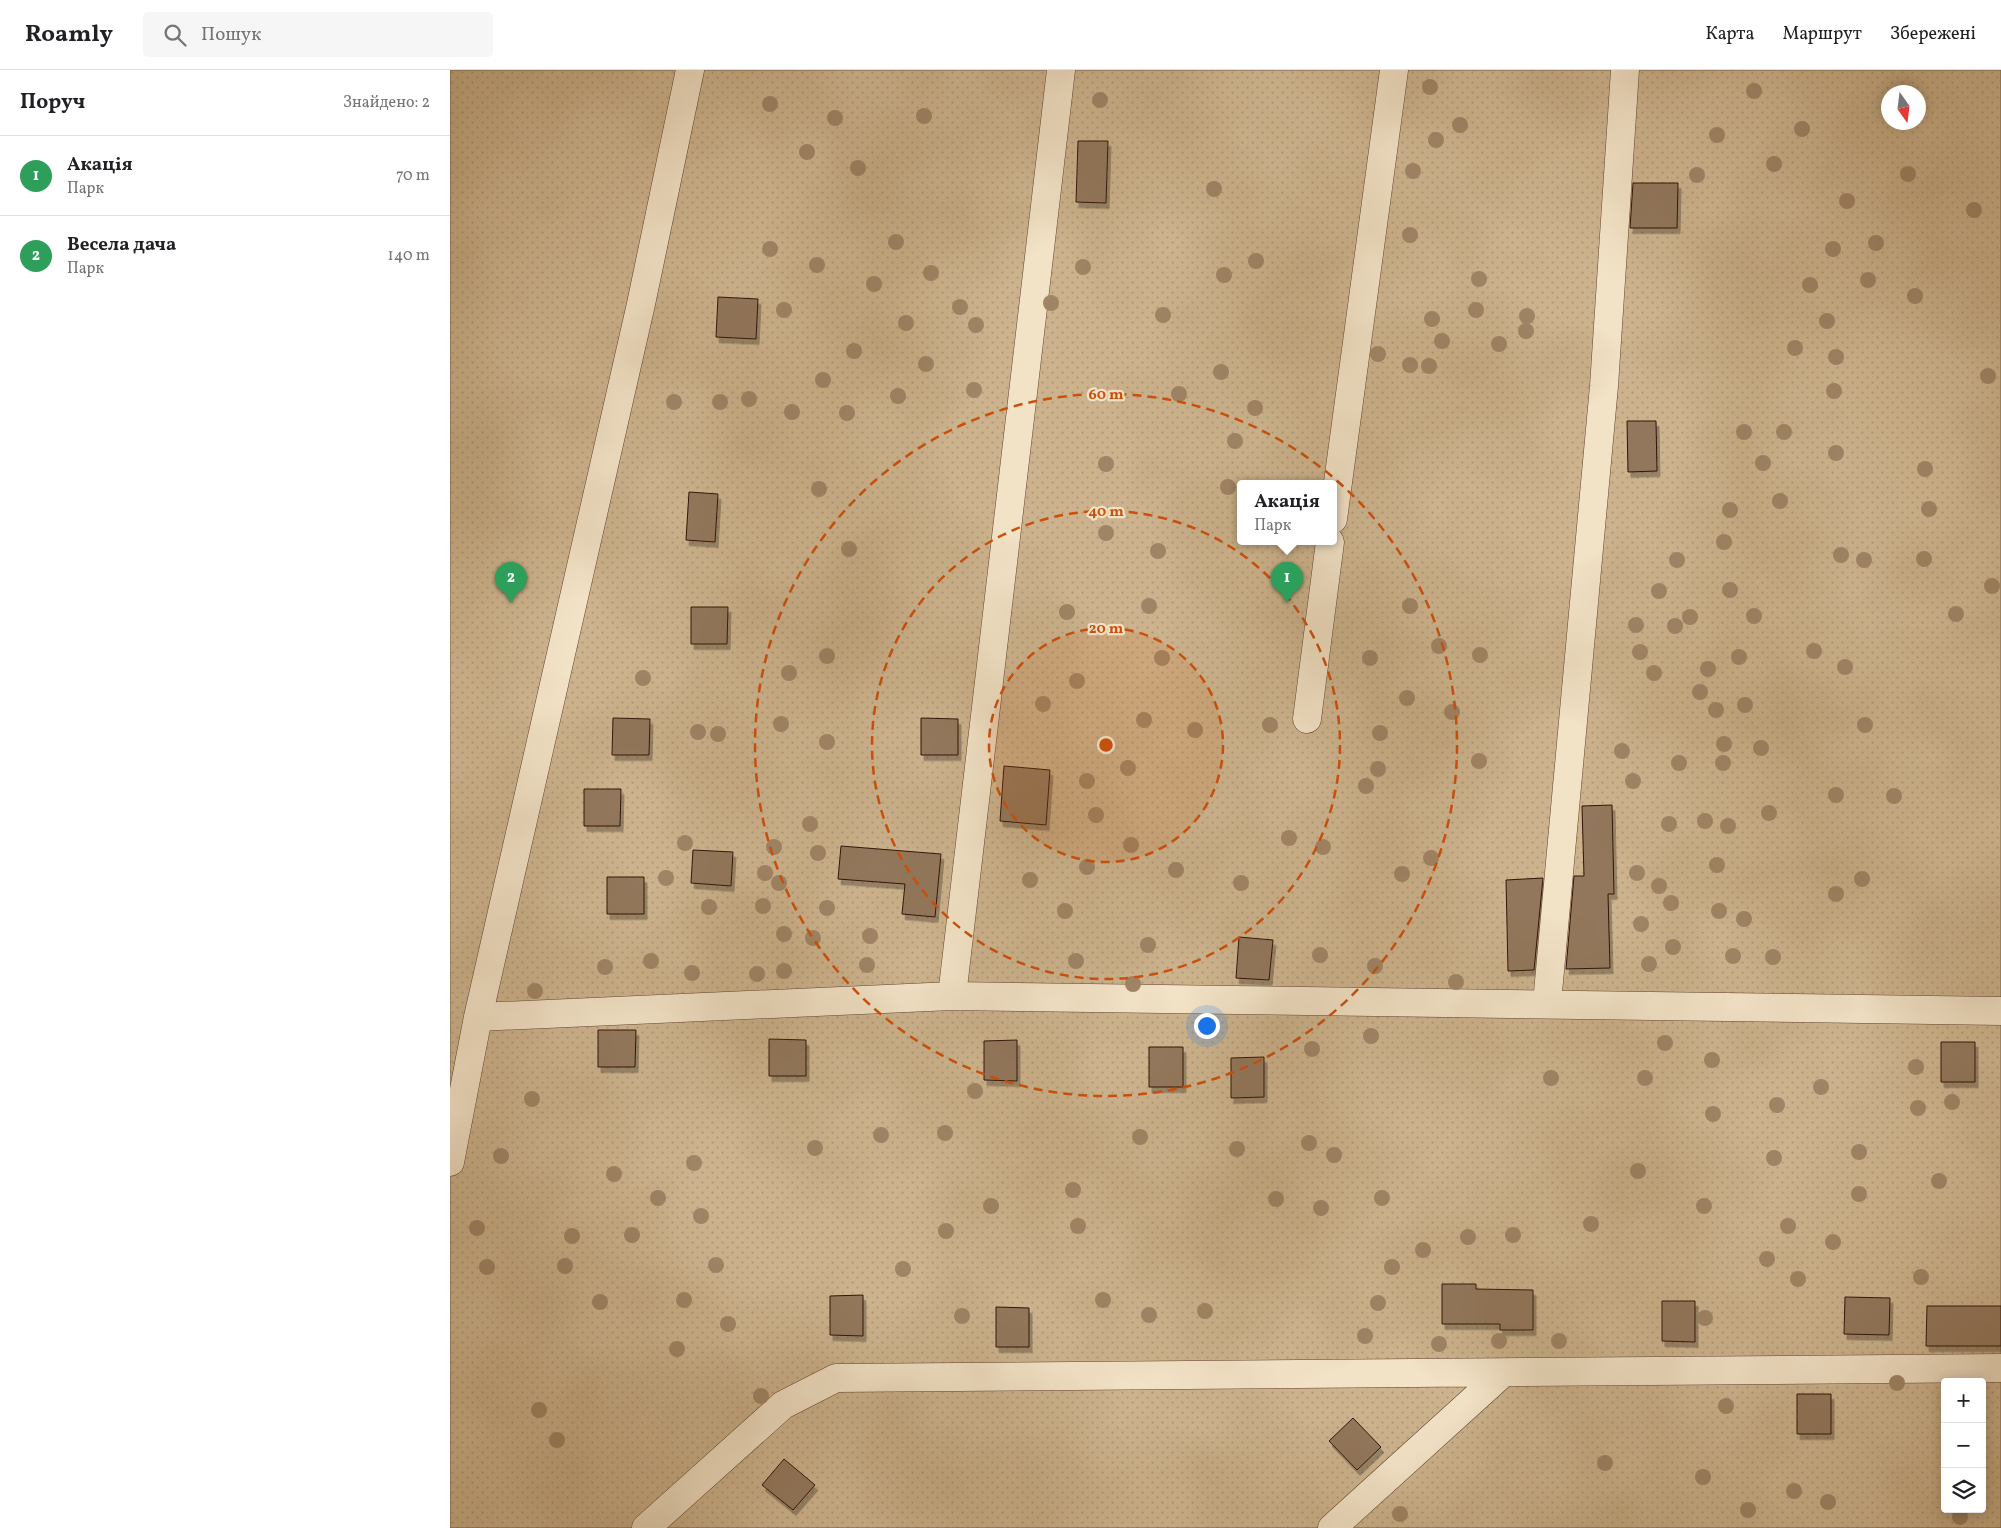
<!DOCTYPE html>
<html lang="uk">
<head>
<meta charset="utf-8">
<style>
	body { margin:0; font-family:Vollkorn,serif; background:#f6f6f6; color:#202124 }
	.controls { position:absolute; right:15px; bottom:15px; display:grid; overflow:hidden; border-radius:5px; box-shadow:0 2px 12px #0003 }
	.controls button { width:45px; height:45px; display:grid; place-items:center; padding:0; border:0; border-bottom:1px solid #e0e0e0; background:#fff; color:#202124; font:25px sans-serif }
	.compass { position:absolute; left:1431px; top:15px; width:45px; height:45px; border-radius:50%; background:#fff; box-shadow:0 2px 12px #0003; rotate:166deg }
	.you { position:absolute; left:756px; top:955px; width:18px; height:18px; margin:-12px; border:4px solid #fff; border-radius:50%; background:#1a73e8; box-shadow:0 0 0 8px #1a73e833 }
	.badge { display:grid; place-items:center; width:32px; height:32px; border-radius:50%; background:#8f2418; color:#fff; font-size:16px; font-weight:700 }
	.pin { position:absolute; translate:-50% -41px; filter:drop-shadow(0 1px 2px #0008) }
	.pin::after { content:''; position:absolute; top:26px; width:18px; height:15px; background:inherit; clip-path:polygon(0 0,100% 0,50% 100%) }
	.popup { position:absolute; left:787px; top:410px; width:100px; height:65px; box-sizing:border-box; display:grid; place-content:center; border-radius:5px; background:#fff; filter:drop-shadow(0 1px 4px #0005); font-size:16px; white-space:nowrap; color:#757577 }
	.popup b { font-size:19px; color:#202124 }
	.popup::after { content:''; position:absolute; left:50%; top:100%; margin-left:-10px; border:10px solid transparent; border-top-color:#fff }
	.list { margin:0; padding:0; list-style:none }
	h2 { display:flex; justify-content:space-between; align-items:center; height:65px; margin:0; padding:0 20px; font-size:21px }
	h2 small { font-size:16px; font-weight:400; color:#757577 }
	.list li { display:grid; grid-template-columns:32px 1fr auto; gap:15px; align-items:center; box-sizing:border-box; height:80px; padding:0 20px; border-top:1px solid #e0e0e0 }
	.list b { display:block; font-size:19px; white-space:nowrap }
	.list p { margin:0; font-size:16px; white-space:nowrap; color:#757577 }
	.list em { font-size:16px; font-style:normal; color:#757577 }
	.icon { flex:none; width:28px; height:28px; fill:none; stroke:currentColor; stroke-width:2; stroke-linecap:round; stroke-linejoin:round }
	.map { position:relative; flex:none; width:1551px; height:1458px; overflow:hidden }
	header { display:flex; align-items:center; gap:30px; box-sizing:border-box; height:70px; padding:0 25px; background:#fff; border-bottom:1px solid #e0e0e0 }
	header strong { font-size:24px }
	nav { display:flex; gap:28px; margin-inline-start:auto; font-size:18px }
	.search { width:350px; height:45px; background:#f6f6f6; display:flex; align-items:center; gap:12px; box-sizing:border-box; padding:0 18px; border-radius:5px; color:#757577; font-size:19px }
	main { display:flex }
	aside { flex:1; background:#fff }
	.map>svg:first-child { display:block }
</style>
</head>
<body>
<header>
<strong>Roamly</strong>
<div class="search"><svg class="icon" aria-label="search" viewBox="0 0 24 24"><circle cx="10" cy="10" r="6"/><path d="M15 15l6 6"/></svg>Пошук</div>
<nav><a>Карта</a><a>Маршрут</a><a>Збережені</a></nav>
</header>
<main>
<aside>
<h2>Поруч<small>Знайдено: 2</small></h2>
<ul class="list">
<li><span class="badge" style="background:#2e9e5b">1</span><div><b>Акація</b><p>Парк</p></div><em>70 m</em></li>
<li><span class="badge" style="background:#2e9e5b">2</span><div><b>Весела дача</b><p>Парк</p></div><em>140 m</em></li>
</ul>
</aside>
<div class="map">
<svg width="1551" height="1458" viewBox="0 0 1551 1458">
	<defs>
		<pattern id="garden-dots" width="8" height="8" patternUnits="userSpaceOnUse" patternTransform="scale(1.25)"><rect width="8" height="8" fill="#ccb38d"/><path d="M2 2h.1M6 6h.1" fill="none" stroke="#b09978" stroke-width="1.8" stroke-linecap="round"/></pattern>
		<filter id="shadow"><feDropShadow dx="3" dy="5.5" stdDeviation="0" flood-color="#0004"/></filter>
	</defs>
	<rect width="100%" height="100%" fill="#ebd3a8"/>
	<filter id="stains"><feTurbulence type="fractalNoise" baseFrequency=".004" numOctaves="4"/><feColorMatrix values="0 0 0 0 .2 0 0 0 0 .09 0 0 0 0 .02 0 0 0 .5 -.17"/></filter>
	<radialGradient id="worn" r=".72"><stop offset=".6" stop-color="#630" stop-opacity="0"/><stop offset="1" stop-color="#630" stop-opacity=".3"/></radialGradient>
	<path fill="url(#garden-dots)" stroke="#7f644a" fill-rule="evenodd" d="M0,0h1551v1458h-1551zM1438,22h30v30h-30zM791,414h92v58h-92zM1495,1312h37v127h-37z"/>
	<path fill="#92775b" stroke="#321407" filter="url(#shadow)" d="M628,71h30l-2,62 -30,-1z
		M1183,113h45l-1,45h-47z
		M268,227l40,2 -2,40 -40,-2z
		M1177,351h29l1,50 -29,1z
		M239,422l29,2 -3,48 -29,-2z
		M241,537h37l-1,37h-36z
		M163,648l37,1 -1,36h-37z
		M471,648l37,1v36h-37z
		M554,696l46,4 -4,55 -46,-4z
		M134,719h37l-1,37h-36z
		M1162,735l2,89h-6l2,74 -44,1 8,-93h10l-2,-70z
		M391,776l100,8 -6,63 -33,-3 3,-30 -67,-5z
		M243,780l40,2 -2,34 -40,-3z
		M157,807h37v37h-37z
		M1093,808l-9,92 -26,1 -2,-91z
		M789,867l34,3 -4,40 -33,-2z
		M148,960h38l-1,37h-37z
		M319,969l37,1v36h-37z
		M567,970v41l-33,-1v-39z
		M1491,972h34v40h-34z
		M699,977h34v40h-34z
		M814,987v40l-33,1v-40z
		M992,1214h34v5l57,1v40h-33v-6h-58z
		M413,1225v41l-33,-1v-39z
		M1395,1227l45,1 -1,37 -45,-1z
		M1212,1231h33v41l-33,-1z
		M1477,1236h74v40h-75z
		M546,1237l33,1v39h-33z
		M1347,1324h34v40h-34z
		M903,1348l28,29 -24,23 -28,-29z
		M334,1389l31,26 -22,25 -31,-25z"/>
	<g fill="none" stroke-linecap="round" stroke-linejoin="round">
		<g stroke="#60442f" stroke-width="29">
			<path id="minor" d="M883,449l61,-449
				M857,649l23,-177
				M502,926l109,-926
				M1097,933l57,-617 21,-316
				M28,947l474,-21 1049,15
				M0,1092l28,-145 163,-713 49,-234
				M196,1458l137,-123 53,-27 1165,-10
				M882,1458l171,-155"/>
		</g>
		<use href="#minor" stroke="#f2e2c6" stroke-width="28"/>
	</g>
	<g fill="#9f8465">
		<circle cx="980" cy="17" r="8"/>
		<circle cx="1304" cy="21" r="8"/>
		<circle cx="650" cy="30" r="8"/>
		<circle cx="320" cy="34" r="8"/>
		<circle cx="474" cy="46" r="8"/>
		<circle cx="385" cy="48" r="8"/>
		<circle cx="1010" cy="55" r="8"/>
		<circle cx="1352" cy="59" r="8"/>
		<circle cx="1267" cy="65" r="8"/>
		<circle cx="986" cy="70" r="8"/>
		<circle cx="357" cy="82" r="8"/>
		<circle cx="1324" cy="94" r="8"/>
		<circle cx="408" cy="98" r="8"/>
		<circle cx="963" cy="101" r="8"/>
		<circle cx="1458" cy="104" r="8"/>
		<circle cx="1247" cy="105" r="8"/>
		<circle cx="764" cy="119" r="8"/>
		<circle cx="1397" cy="131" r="8"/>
		<circle cx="1524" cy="140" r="8"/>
		<circle cx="960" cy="165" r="8"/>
		<circle cx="446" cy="172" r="8"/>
		<circle cx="1426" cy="173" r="8"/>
		<circle cx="320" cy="179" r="8"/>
		<circle cx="1383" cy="179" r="8"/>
		<circle cx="806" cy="191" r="8"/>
		<circle cx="367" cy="195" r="8"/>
		<circle cx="633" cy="197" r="8"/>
		<circle cx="481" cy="203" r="8"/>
		<circle cx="774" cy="205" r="8"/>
		<circle cx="1029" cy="209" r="8"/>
		<circle cx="1418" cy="210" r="8"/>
		<circle cx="424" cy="214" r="8"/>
		<circle cx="1360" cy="215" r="8"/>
		<circle cx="1465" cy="226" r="8"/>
		<circle cx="601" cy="233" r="8"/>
		<circle cx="510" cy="237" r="8"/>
		<circle cx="334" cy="240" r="8"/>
		<circle cx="1026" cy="240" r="8"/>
		<circle cx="713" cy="245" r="8"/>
		<circle cx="1077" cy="246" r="8"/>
		<circle cx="982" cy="249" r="8"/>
		<circle cx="1377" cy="251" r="8"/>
		<circle cx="456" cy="253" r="8"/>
		<circle cx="526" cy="255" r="8"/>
		<circle cx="1076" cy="261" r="8"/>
		<circle cx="992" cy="271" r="8"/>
		<circle cx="1049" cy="274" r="8"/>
		<circle cx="1345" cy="278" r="8"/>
		<circle cx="404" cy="281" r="8"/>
		<circle cx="928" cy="284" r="8"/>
		<circle cx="1386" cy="287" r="8"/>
		<circle cx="476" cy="294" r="8"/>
		<circle cx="960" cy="295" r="8"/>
		<circle cx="979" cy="296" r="8"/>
		<circle cx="771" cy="302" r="8"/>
		<circle cx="1538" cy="306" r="8"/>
		<circle cx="373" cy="310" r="8"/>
		<circle cx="524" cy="320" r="8"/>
		<circle cx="1384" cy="321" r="8"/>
		<circle cx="729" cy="324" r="8"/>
		<circle cx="448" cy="326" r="8"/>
		<circle cx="299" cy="329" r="8"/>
		<circle cx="224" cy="332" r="8"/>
		<circle cx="270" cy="332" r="8"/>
		<circle cx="805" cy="338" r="8"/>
		<circle cx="342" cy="342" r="8"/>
		<circle cx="397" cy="343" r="8"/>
		<circle cx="1294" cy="362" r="8"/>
		<circle cx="1334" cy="362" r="8"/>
		<circle cx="785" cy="371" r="8"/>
		<circle cx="1386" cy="383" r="8"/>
		<circle cx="1313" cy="393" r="8"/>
		<circle cx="656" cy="394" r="8"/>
		<circle cx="1475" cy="399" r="8"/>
		<circle cx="778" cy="417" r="8"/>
		<circle cx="369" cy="419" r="8"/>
		<circle cx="1330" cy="431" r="8"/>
		<circle cx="1479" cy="439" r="8"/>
		<circle cx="1280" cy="440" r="8"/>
		<circle cx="656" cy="463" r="8"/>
		<circle cx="1274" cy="472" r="8"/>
		<circle cx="399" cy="479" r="8"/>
		<circle cx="708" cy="481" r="8"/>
		<circle cx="1391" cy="485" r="8"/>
		<circle cx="1474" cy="489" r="8"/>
		<circle cx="1227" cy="490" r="8"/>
		<circle cx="1414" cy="490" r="8"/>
		<circle cx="1542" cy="516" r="8"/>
		<circle cx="1280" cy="520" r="8"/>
		<circle cx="1209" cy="521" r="8"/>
		<circle cx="699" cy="536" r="8"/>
		<circle cx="960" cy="536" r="8"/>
		<circle cx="617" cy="542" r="8"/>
		<circle cx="1506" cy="544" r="8"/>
		<circle cx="1304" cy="546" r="8"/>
		<circle cx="1240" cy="547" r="8"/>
		<circle cx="1186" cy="555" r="8"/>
		<circle cx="1225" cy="556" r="8"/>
		<circle cx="989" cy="576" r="8"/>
		<circle cx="1364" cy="581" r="8"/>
		<circle cx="1190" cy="582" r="8"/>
		<circle cx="1030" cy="585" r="8"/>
		<circle cx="377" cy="586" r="8"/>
		<circle cx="1289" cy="587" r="8"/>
		<circle cx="712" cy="588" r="8"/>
		<circle cx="920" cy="588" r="8"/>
		<circle cx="1395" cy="597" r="8"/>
		<circle cx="1258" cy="599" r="8"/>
		<circle cx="339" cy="603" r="8"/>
		<circle cx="1204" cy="603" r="8"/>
		<circle cx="193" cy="608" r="8"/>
		<circle cx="627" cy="611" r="8"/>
		<circle cx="1250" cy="622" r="8"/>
		<circle cx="957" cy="628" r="8"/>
		<circle cx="593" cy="634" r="8"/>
		<circle cx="1295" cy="635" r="8"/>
		<circle cx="1266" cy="640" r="8"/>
		<circle cx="1002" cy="642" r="8"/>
		<circle cx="694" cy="650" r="8"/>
		<circle cx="331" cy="654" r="8"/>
		<circle cx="820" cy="655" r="8"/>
		<circle cx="1415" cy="655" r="8"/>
		<circle cx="745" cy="660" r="8"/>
		<circle cx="248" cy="662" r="8"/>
		<circle cx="930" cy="663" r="8"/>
		<circle cx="268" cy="664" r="8"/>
		<circle cx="377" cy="672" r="8"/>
		<circle cx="1274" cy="674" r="8"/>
		<circle cx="1311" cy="678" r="8"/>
		<circle cx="1172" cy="681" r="8"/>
		<circle cx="1029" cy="691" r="8"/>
		<circle cx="1229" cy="693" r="8"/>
		<circle cx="1273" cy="693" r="8"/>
		<circle cx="678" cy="698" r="8"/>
		<circle cx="928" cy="699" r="8"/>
		<circle cx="637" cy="711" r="8"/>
		<circle cx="1183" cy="711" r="8"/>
		<circle cx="916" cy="716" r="8"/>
		<circle cx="1386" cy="725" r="8"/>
		<circle cx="1444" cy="726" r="8"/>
		<circle cx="1319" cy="743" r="8"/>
		<circle cx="646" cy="745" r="8"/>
		<circle cx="1255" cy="751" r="8"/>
		<circle cx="360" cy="754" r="8"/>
		<circle cx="1219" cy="754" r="8"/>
		<circle cx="1278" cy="756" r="8"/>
		<circle cx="839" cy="768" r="8"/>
		<circle cx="235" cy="773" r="8"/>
		<circle cx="681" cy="775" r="8"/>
		<circle cx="324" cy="777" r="8"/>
		<circle cx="873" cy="777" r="8"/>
		<circle cx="368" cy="783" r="8"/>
		<circle cx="981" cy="788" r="8"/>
		<circle cx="1267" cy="795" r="8"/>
		<circle cx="637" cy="797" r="8"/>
		<circle cx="726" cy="800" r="8"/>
		<circle cx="315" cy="803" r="8"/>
		<circle cx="1187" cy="803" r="8"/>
		<circle cx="952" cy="804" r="8"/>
		<circle cx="216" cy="808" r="8"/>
		<circle cx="1412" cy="809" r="8"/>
		<circle cx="580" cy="810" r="8"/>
		<circle cx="329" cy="813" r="8"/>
		<circle cx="791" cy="813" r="8"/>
		<circle cx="1209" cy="816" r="8"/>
		<circle cx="1386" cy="824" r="8"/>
		<circle cx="1221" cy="833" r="8"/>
		<circle cx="313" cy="836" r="8"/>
		<circle cx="259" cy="837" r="8"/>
		<circle cx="377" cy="838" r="8"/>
		<circle cx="615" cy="841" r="8"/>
		<circle cx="1269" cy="841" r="8"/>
		<circle cx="1294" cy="849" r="8"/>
		<circle cx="1191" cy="854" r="8"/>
		<circle cx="334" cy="864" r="8"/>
		<circle cx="420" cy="866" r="8"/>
		<circle cx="363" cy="868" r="8"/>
		<circle cx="698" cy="875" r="8"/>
		<circle cx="1223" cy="877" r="8"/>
		<circle cx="870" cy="885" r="8"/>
		<circle cx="1283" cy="886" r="8"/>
		<circle cx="1323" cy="887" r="8"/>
		<circle cx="201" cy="891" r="8"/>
		<circle cx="626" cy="891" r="8"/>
		<circle cx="1199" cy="894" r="8"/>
		<circle cx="417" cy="895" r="8"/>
		<circle cx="925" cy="896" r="8"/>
		<circle cx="155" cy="897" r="8"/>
		<circle cx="334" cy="901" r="8"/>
		<circle cx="242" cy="903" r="8"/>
		<circle cx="307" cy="904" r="8"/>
		<circle cx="1006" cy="912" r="8"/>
		<circle cx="683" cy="914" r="8"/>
		<circle cx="85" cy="921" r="8"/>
		<circle cx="921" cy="966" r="8"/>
		<circle cx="1215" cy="973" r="8"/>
		<circle cx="862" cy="979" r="8"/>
		<circle cx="1262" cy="990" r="8"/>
		<circle cx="1466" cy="997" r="8"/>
		<circle cx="1101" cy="1008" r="8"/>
		<circle cx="1195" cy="1008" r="8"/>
		<circle cx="1371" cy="1017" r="8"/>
		<circle cx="525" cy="1021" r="8"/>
		<circle cx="82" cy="1029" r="8"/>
		<circle cx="1502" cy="1032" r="8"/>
		<circle cx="1327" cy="1035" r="8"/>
		<circle cx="1468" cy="1038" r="8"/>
		<circle cx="1263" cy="1044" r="8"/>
		<circle cx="495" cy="1063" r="8"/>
		<circle cx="431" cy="1065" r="8"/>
		<circle cx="690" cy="1067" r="8"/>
		<circle cx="859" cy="1073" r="8"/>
		<circle cx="365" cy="1078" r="8"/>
		<circle cx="787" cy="1079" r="8"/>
		<circle cx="1409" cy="1082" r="8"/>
		<circle cx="884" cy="1085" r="8"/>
		<circle cx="51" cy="1086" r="8"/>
		<circle cx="1324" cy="1088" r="8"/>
		<circle cx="244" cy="1093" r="8"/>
		<circle cx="1188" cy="1101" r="8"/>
		<circle cx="164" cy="1104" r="8"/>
		<circle cx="1489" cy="1111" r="8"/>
		<circle cx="623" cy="1120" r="8"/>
		<circle cx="1409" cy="1124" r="8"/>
		<circle cx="208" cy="1128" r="8"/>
		<circle cx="932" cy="1128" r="8"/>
		<circle cx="826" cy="1129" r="8"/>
		<circle cx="541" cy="1136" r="8"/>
		<circle cx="1254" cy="1136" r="8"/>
		<circle cx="871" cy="1138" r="8"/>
		<circle cx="251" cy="1146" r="8"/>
		<circle cx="1141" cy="1154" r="8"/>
		<circle cx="628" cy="1156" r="8"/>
		<circle cx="1338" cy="1156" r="8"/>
		<circle cx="27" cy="1158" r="8"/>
		<circle cx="496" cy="1161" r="8"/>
		<circle cx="182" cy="1165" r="8"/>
		<circle cx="1063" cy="1165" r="8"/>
		<circle cx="122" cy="1166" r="8"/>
		<circle cx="1018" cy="1167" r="8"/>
		<circle cx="1383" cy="1172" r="8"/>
		<circle cx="973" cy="1180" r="8"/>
		<circle cx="1317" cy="1189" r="8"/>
		<circle cx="266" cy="1195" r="8"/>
		<circle cx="115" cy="1196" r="8"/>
		<circle cx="37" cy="1197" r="8"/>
		<circle cx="942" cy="1197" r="8"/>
		<circle cx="453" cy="1199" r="8"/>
		<circle cx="1471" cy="1207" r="8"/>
		<circle cx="1348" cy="1209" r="8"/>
		<circle cx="234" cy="1230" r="8"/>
		<circle cx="653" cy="1230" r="8"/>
		<circle cx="150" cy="1232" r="8"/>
		<circle cx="928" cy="1233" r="8"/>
		<circle cx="755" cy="1241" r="8"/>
		<circle cx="699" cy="1245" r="8"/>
		<circle cx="512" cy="1246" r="8"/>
		<circle cx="1255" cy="1248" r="8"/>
		<circle cx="278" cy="1254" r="8"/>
		<circle cx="915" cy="1266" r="8"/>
		<circle cx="1049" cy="1271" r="8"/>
		<circle cx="1109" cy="1271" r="8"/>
		<circle cx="989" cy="1274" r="8"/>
		<circle cx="227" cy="1279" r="8"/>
		<circle cx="1447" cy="1313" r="8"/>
		<circle cx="311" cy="1326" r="8"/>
		<circle cx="1276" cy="1336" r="8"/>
		<circle cx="89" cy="1340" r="8"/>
		<circle cx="107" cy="1370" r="8"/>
		<circle cx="1155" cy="1393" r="8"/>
		<circle cx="1253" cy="1407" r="8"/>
		<circle cx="1344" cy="1421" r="8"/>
		<circle cx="1378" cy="1432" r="8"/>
		<circle cx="1298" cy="1440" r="8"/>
		<circle cx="950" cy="1444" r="8"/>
		<circle cx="1510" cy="1447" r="8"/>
	</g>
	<circle cx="656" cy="675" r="117" fill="#cd4f0b" fill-opacity=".12"/>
	<g fill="none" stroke="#cd4f0b" stroke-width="2.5" stroke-dasharray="9 6">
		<circle cx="656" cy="675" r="117"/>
		<circle cx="656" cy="675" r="234"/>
		<circle cx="656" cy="675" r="351"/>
	</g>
	<circle cx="656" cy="675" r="8" fill="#cd4f0b" stroke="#f2e2c6" stroke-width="2.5"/>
	<g font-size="15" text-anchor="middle" font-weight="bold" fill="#cd4f0b" stroke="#f2e2c6" stroke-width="4.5" stroke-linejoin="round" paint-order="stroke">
		<text x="656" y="329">60 m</text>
		<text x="656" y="446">40 m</text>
		<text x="656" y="563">20 m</text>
	</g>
	<rect width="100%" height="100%" filter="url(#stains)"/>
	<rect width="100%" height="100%" fill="url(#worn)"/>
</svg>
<div class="controls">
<button>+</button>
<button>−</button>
<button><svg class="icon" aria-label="layers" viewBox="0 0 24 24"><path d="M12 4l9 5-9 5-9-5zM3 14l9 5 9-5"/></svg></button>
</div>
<svg class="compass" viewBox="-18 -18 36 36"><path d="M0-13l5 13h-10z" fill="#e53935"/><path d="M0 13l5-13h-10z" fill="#757577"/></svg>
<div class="you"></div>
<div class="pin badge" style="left:837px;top:533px;background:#2e9e5b">1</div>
<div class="popup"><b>Акація</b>Парк</div>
<div class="pin badge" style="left:61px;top:533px;background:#2e9e5b">2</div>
</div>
</main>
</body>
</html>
